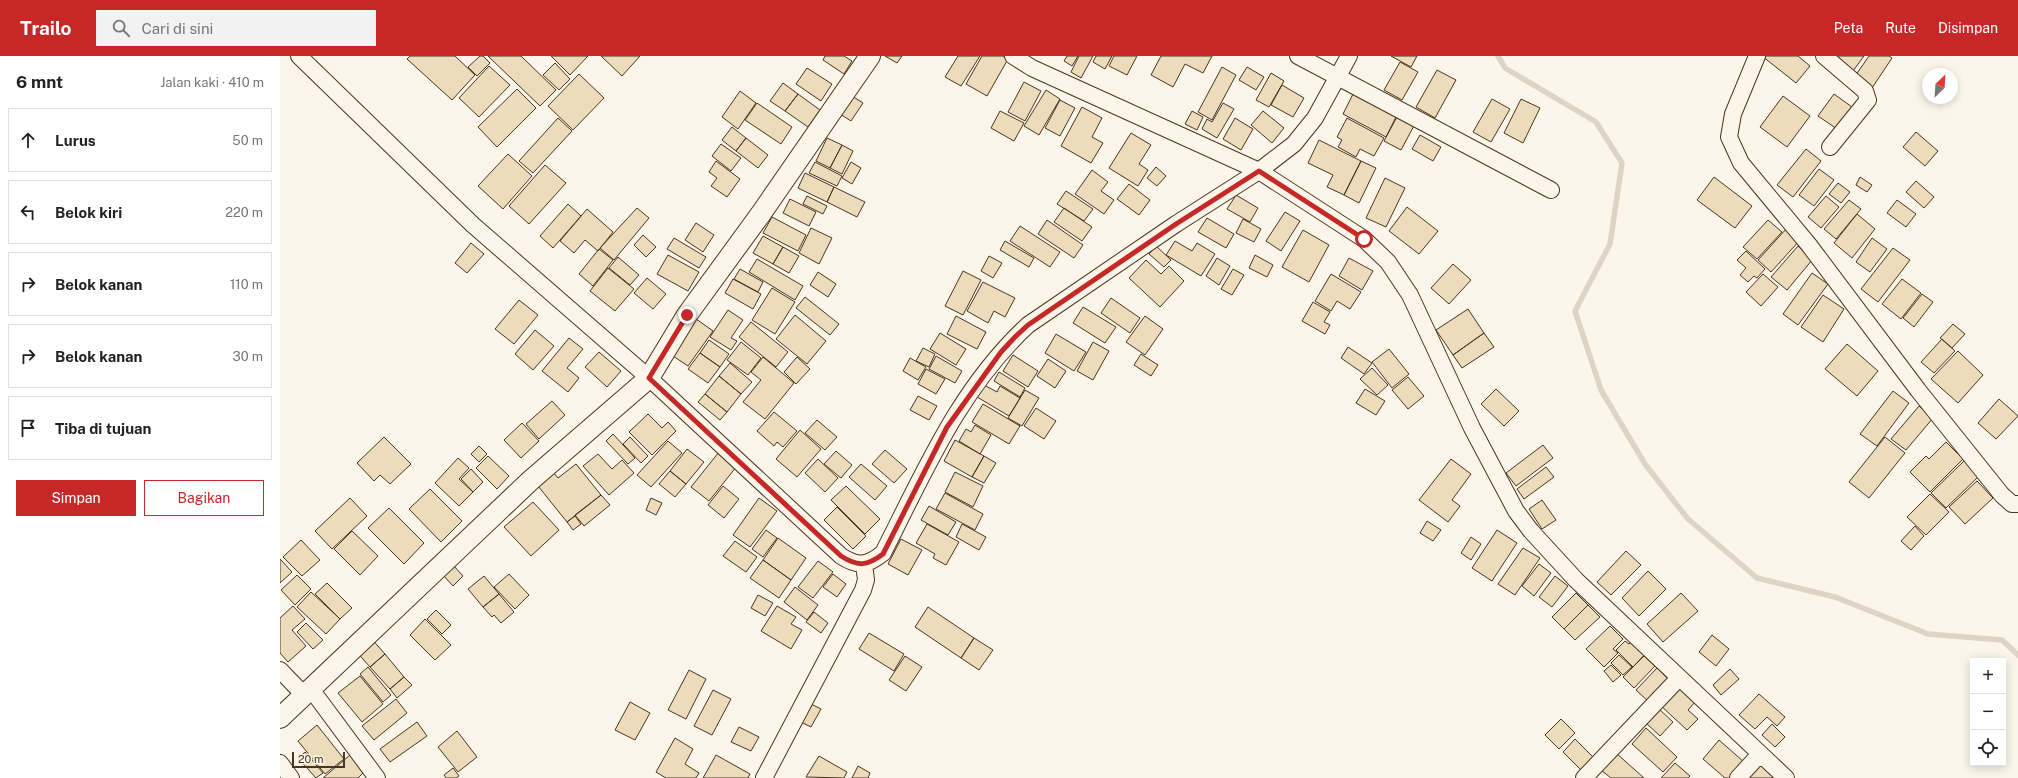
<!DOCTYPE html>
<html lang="id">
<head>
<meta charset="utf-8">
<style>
	body { margin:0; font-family:"Public Sans",sans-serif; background:#f2f2f2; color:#222 }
	.controls { position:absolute; right:12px; bottom:12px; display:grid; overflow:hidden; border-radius:0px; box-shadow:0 2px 10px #0003 }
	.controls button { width:36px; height:36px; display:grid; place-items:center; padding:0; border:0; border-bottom:1px solid #e0e0e0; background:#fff; color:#222; font:20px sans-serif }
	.compass { position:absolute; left:1642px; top:12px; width:36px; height:36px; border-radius:50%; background:#fff; box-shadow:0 2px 10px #0003; rotate:25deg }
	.scale { position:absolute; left:12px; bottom:10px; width:53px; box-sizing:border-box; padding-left:4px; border:2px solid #4a3520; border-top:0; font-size:11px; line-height:14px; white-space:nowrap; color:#4a3520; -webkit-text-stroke:3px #fbf6e9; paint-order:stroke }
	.stop { position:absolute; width:12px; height:12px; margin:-9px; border:3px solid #c62828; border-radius:50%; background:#fff }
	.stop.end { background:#c62828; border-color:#fff; box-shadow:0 1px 4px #0008 }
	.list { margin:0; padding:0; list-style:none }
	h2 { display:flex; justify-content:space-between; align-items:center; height:52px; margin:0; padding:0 16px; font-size:17px }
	h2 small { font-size:13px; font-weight:400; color:#767676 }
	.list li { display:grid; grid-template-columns:26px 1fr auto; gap:12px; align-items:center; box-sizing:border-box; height:64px; margin:0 8px 8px; padding:0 8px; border:1px solid #e0e0e0; border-radius:0px }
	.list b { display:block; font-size:15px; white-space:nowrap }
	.list em { font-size:13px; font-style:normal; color:#767676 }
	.actions { display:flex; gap:8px; padding:12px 16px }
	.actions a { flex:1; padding:9px 0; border:1px solid #c62828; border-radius:0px; text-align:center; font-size:14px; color:#c62828 }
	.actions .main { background:#c62828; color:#fff }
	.icon { flex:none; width:22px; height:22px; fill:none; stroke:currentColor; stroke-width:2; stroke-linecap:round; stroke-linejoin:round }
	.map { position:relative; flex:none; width:1738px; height:722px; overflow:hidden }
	header { display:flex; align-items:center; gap:24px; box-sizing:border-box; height:56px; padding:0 20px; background:#c62828; color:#fff }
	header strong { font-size:19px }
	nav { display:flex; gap:22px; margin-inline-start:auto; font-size:14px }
	.search { width:280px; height:36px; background:#f2f2f2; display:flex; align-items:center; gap:10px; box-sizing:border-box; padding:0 14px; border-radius:0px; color:#767676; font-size:15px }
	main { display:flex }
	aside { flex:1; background:#fff }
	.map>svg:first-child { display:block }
</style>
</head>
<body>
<header>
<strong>Trailo</strong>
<div class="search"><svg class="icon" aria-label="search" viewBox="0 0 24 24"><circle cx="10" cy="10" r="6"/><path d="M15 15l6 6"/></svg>Cari di sini</div>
<nav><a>Peta</a><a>Rute</a><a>Disimpan</a></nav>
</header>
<main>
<aside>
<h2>6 mnt<small>Jalan kaki · 410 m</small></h2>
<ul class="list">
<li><svg class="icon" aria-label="ahead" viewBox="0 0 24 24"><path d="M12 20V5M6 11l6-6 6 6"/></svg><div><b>Lurus</b></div><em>50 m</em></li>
<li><svg class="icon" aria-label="left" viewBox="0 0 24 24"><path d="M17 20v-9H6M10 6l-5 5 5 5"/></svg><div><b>Belok kiri</b></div><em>220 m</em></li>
<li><svg class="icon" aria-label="right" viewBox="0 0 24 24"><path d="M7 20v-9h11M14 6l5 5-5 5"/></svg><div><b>Belok kanan</b></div><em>110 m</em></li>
<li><svg class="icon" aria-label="right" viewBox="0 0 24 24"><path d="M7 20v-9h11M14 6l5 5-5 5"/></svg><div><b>Belok kanan</b></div><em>30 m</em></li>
<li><svg class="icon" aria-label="arrive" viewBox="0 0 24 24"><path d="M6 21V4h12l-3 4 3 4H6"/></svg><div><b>Tiba di tujuan</b></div></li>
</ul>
<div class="actions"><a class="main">Simpan</a><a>Bagikan</a></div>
</aside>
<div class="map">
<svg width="1738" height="722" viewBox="0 0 1738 722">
	<rect width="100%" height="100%" fill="#fbf6e9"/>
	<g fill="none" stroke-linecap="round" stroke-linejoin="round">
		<path stroke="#dcd4c6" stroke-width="5.5" d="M1218,0l7,12 91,54 26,41 -12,81 -35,67 26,79 44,74 43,55 69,59 78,19 93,37 74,6 16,15"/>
	</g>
	<path fill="#ecdcbc" stroke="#4a3520" d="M130,0h45l20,19 -23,25 -45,-41z
		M200,0h3l7,7 -13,13 -9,-9z
		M208,0h33l35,34 -16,16z
		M271,0h37l-18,19z
		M321,0h39l-18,20z
		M545,0h19l8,5 -8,13 -21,-14z
		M605,0h17l-5,7z
		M678,0h22l-19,30 -16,-9z
		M702,0h21l5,3 -21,37 -21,-12z
		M787,0h11l-6,10 -8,-5z
		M799,0h14l-12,22 -10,-6z
		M816,0h16l-7,13 -12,-7z
		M834,0h23l-10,19 -18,-9z
		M881,0h51l-9,17 -18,-9 -12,23 -22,-12z
		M1111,0h26l-6,11z
		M1482,0h36l12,10 -14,17z
		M1558,0h26l-11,15 -17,-12z
		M1589,0h20l3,2 -22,33 -17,-12z
		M1120,6l18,10 -16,28 -18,-10z
		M275,7l15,16 -11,11 -16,-15z
		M209,10l21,19 -31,32 -20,-19z
		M942,11l14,8 -24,45 -14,-8z
		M967,11l17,10 -8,13 -17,-10z
		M527,12l25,16 -11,17 -25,-17z
		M1157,14l19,10 -21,38 -19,-11z
		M991,17l13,8 -15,26 -13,-7z
		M299,18l25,24 -31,32 -25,-24z
		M744,26l17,9 -16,30 -17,-9z
		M503,27l15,11 -13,17 -15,-10z
		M1002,29l22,13 -11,19 -22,-12z
		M237,33l19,19 -39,39 -19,-20z
		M766,34l14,9 -21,36 -15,-9z
		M460,35l16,12 -18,26 -16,-12z
		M518,38l22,16 -12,17 -23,-16z
		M1073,38l43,23 -10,20 -43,-23z
		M1554,38l18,13 -15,22 -19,-13z
		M572,40l11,7 -12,18 -11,-7z
		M1503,40l27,20 -23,31 -27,-20z
		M1212,43l18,10 -19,33 -18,-10z
		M1241,43l19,9 -17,35 -19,-10z
		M780,44l15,8 -15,28 -15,-8z
		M477,47l35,24 -11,17 -36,-24z
		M943,47l11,6 -17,29 -15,-9 5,-10 5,3z
		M802,51l20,11 -10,19 11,6 -12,20 -30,-17z
		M720,55l24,12 -10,18 -23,-13z
		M912,55l11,6 -6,13 -12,-6z
		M983,55l21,17 -12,15 -21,-18z
		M1119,57l17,9 -15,28 -17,-9z
		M278,62l14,13 -39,42 -14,-12z
		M955,62l18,11 -12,21 -18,-11z
		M1067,62l37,20 -10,18 -14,-7 -4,8 -18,-10 4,-7 -5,-3z
		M452,71l14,11 -10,13 -14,-11z
		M1636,76l22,19 -13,15 -22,-19z
		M851,77l20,12 -12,19 9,6 -10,16 -29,-18z
		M1140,79l21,12 -8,14 -21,-12z
		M466,82l22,17 -10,13 -22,-17z
		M547,82l15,7 -12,23 -14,-7z
		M1039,84l42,21 -17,34 -17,-8 6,-12 -25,-12z
		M441,88l20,14 -10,13 -19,-15z
		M562,89l11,6 -11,23 -12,-6z
		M1526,93l15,12 -28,36 -16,-12z
		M228,98l24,22 -29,33 -25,-23z
		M436,105l24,18 -13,18 -16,-11 6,-8 -8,-6z
		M1081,105l15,7 -17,35 -15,-8z
		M535,106l27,14 -5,10 -28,-13z
		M571,106l10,6 -9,16 -10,-6z
		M265,109l21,18 -37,41 -20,-18z
		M876,111l10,9 -9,10 -10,-8z
		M1539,113l15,11 -20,26 -15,-11z
		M812,114l16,12 -7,9 13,9 -10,14 -29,-20z
		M525,117l29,14 -7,15 -29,-14z
		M1434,121l38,29 -17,22 -38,-28z
		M1580,121l12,8 -5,7 -11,-7z
		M1105,122l20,10 -19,39 -20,-9z
		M1636,125l18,16 -10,11 -18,-16z
		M1558,127l12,9 -9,11 -12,-9z
		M849,128l21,16 -11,15 -22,-16z
		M554,131l31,15 -8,15 -30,-15z
		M786,135l27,18 -9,12 -27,-17z
		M956,139l22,13 -8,14 -23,-13z
		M527,140l20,10 -4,8 -20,-10z
		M1546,140l13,11 -18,21 -13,-11z
		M510,143l26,13 -7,14 -26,-13z
		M1569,144l12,9 -25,30 -12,-10z
		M1617,144l19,14 -10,13 -19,-14z
		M288,148l13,12 -28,32 -13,-12z
		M1127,151l31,24 -19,23 -30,-23z
		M357,152l12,10 -35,42 -14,-12z
		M784,152l28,19 -10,14 -28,-19z
		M307,153l26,23 -15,19 -13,-11 -11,13 -14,-12z
		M1005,156l15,9 -19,30 -15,-10z
		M1577,158l18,15 -23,29 -18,-15z
		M492,161l34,18 -8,16 -35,-18z
		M927,162l27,16 -8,14 -28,-16z
		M963,163l18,10 -7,13 -18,-9z
		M767,164l36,25 -9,13 -36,-24z
		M1488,164l14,12 -25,27 -14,-12z
		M416,167l18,12 -11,17 -18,-12z
		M740,170l40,26 -10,15 -40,-26z
		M531,172l21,10 -13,26 -20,-11z
		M1507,172l13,12 -29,32 -13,-12z
		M1023,174l26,15 -20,37 -27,-15z
		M363,179l13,12 -10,10 -12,-12z
		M483,180l20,11 -10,17 -20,-11z
		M394,182l32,19 -7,11 -32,-19z
		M1592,182l15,11 -17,23 -14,-10z
		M725,185l29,17 -5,9 -29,-17z
		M895,185l17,10 5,-8 18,11 -14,22 -35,-21z
		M191,187l13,11 -17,19 -12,-10z
		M876,190l15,14 -7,7 -15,-13z
		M1518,190l15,13 -26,31 -16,-13z
		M503,191l16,9 -10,17 -16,-9z
		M1613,192l17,12 -32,42 -17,-13z
		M319,193l14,11 -20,26 -14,-12z
		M1466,195l19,18 -8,9 -3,-2 -6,6 -8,-7 6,-7 -9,-8z
		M388,199l31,17 -11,19 -31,-17z
		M975,199l18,10 -6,12 -18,-9z
		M709,200l13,7 -9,15 -12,-7z
		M338,201l21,18 -9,10 -21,-17z
		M937,202l13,8 -11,19 -13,-9z
		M1069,202l24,13 -11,19 -23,-14z
		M477,203l46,27 -8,14 -46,-28z
		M866,204l15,14 8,-8 15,15 -24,26 -31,-29z
		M1173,208l18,16 -22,24 -18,-16z
		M328,212l26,21 -19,22 -25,-20z
		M460,213l23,13 -5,10 -24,-13z
		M953,213l11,6 -12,20 -11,-6z
		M683,215l18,9 -18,35 -18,-9z
		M538,216l18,12 -8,13 -18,-12z
		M1532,217l16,11 -30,41 -15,-11z
		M1051,218l30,18 -11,17 -13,-8 -6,10 -16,-10z
		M1483,218l15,13 -17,19 -15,-14z
		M367,222l19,16 -13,15 -19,-16z
		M453,223l28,15 -8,15 -28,-16z
		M1622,223l19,14 -20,26 -19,-15z
		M703,226l32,16 -10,19 -11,-6 -6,12 -21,-12z
		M492,232l23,14 -20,32 -23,-14z
		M1642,238l11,8 -19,25 -11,-9z
		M1543,239l21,14 -21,33 -22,-15z
		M525,241l34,27 -9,11 -34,-27z
		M831,242l29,20 -10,15 -29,-20z
		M239,244l19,15 -24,29 -19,-15z
		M1033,246l17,10 -6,10 6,3 -5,9 -23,-13z
		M803,251l33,20 -11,16 -32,-20z
		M1188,253l16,24 -31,22 -17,-25z
		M448,254l15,10 -12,18 6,3 -6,9 -21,-13z
		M515,259l31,26 -19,23 -31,-25z
		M412,260l21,15 -25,35 -21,-14z
		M676,260l30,16 -9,17 -30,-15z
		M865,260l18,13 -18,26 -19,-13z
		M471,266l37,30 -12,15 -37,-30z
		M1673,268l12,10 -13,14 -12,-10z
		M255,274l19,16 -21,24 -18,-16z
		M660,277l26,16 -10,16 -26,-16z
		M1204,277l10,14 -32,21 -9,-13z
		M776,278l30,18 -12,19 -29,-18z
		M289,282l14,11 -16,19 12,10 -11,14 -26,-21z
		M1662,283l13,12 -21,22 -13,-11z
		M429,284l20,14 -9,13 -20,-14z
		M461,286l20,16 -13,17 -21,-15z
		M813,286l16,9 -16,29 -16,-9z
		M1567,288l31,27 -21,25 -32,-27z
		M1068,291l24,16 -8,11 -23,-16z
		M643,292l12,6 -6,13 -13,-6z
		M1109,293l20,25 -17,14 -20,-26z
		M1678,295l25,24 -25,28 -27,-24z
		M319,296l22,19 -14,16 -22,-20z
		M420,297l20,14 -12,16 -20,-14z
		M861,298l17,11 -7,11 -17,-11z
		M733,299l25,16 -10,16 -25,-16z
		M656,300l26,15 -7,12 -26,-14z
		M483,301l31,26 -29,36 -22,-17 18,-22 -10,-8z
		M517,301l13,12 -14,15 -12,-12z
		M630,302l16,9 -8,13 -15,-9z
		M768,303l18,12 -11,17 -18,-12z
		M450,307l22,19 -11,12 -22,-18z
		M1092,312l16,17 -11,10 -17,-16z
		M646,313l19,10 -9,15 -18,-10z
		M719,316l26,16 -5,9 -26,-16z
		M439,320l22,18 -14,18 -22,-18z
		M1128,321l16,19 -16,13 -16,-19z
		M704,329l13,7 3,-6 20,12 -11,18 -32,-19z
		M1085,333l20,12 -9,14 -20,-12z
		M1216,333l23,22 -15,15 -23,-22z
		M745,334l14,8 -17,28 -14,-8z
		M1613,335l16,12 -32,43 -17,-12z
		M425,338l22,18 -7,8 -22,-18z
		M638,340l19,10 -8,14 -19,-10z
		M1719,343l19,17 -22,23 -18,-16z
		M272,345l13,14 -26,24 -13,-15z
		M703,348l37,22 -11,18 -37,-22z
		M1639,350l14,12 -27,32 -15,-11z
		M756,352l20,13 -12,18 -20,-13z
		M494,356l23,19 -14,16 -6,-5 -3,4 -17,-15z
		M368,358l14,14 6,-6 8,9 -24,24 -23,-23z
		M537,364l20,17 -12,13 -20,-17z
		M242,367l17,18 -18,17 -17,-18z
		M695,369l16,10 -11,19 -21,-13 7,-12 5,3z
		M520,374l21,19 -24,28 -21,-18z
		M333,378l22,24 -7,6 -22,-23z
		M104,381l27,27 -21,20 -10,-9 -6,6 -17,-18z
		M350,381l18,19 -7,7 -18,-19z
		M1605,381l20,16 -36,45 -20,-16z
		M675,384l29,16 -12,21 -28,-16z
		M388,385l14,12 -31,34 -14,-12z
		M1666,386l17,17 -33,33 -20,-20 16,-16 3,3z
		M1263,389l10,13 -37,28 -10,-13z
		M199,390l8,8 -8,8 -8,-8z
		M407,393l17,13 -18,22 -16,-13z
		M605,394l22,19 -13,14 -22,-19z
		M556,395l16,14 -11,13 -17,-14z
		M439,396l18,14 -28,35 -18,-14z
		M318,398l14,15 10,-9 12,13 -25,22 -26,-29z
		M208,400l21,20 -12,13 -21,-21z
		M704,400l12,7 -12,20 -12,-6z
		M178,402l11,10 -10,11 14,13 -14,14 -24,-23z
		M538,403l20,19 -13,14 -20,-19z
		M1171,403l20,15 -19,26 8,6 -12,16 -29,-22z
		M1684,405l15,15 -33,32 -15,-15z
		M296,408l25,31 -34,27 -33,-41 16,-13 8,10z
		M581,408l26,22 -12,14 -26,-23z
		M1266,411l8,10 -30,22 -7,-10z
		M191,413l12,13 -10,10 -12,-13z
		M390,415l16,13 -11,13 -16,-13z
		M675,416l28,14 -10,21 -28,-15z
		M1697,425l16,17 -28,26 -16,-17z
		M443,430l16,13 -15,19 -16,-13z
		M566,430l34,33 -15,15 -34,-34z
		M150,433l32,32 -21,21 -32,-33z
		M665,437l38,21 -8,16 -39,-21z
		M1650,438l19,18 -23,23 -19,-18z
		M321,439l9,10 -26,21 -9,-11z
		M70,442l17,18 -35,33 -17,-18z
		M371,442l11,5 -6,12 -10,-5z
		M479,442l18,13 -27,36 -17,-12z
		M1262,444l14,20 -14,9 -13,-20z
		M253,446l26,28 -28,26 -27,-29z
		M649,450l27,16 -8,13 -27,-15z
		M557,451l29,29 -13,13 -29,-29z
		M109,452l35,35 -20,21 -36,-36z
		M295,460l6,8 -8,6 -6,-8z
		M1147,465l14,9 -8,11 -13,-8z
		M647,468l32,18 -13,23 -13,-7 2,-4 -19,-11z
		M682,468l24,13 -7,13 -23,-13z
		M1635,470l9,10 -13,14 -10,-9z
		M486,474l11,8 -14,19 -11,-8z
		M1217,474l20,13 -25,38 -20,-13z
		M72,475l26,25 -18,19 -26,-26z
		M1191,481l10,7 -10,16 -10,-7z
		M498,482l28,20 -15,22 -28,-20z
		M621,483l21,11 -14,25 -20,-11z
		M21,484l19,20 -18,16 -19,-19z
		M455,485l22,16 -11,15 -23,-16z
		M1243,492l17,10 -25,37 -17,-11z
		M1346,495l15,14 -30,30 -14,-13z
		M0,503l12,13 -12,11z
		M483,504l28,20 -12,18 -29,-20z
		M538,505l15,11 -20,26 -15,-11z
		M172,508l11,12 -10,10 -11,-12z
		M1259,508l12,9 -17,23 -12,-10z
		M1368,515l18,18 -27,27 -17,-18z
		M229,518l20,21 -14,14 -21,-22z
		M553,518l13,10 -9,13 -14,-10z
		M17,519l14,14 -16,16 -14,-15z
		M204,520l15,18 -16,13 -15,-18z
		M1275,520l13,10 -16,21 -13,-10z
		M47,527l25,25 -12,11 -25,-25z
		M515,531l23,18 -11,15 -23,-18z
		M31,536l29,27 -14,15 -29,-27z
		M1296,537l12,12 -24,24 -12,-12z
		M1401,537l17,18 -35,31 -16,-18z
		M219,538l15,18 -13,11 -7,-8 -2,2 -9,-10z
		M478,539l15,8 -8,13 -14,-8z
		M1308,549l12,12 -25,23 -11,-11z
		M13,550l12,13 -13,11 14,16 -18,16 -8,-9v-35z
		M497,550l19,11 -5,7 11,6 -11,19 -30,-18z
		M648,551l46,31 -13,20 -46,-31z
		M156,554l15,15 -9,9 -15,-15z
		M534,556l14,11 -7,10 -15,-11z
		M145,563l26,26 -16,15 -25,-25z
		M26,567l17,17 -10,9 -16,-17z
		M1330,570l13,13 -10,10 5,4 -14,14 -18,-18z
		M589,577l35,21 -10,17 -35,-22z
		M1432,579l17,14 -13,17 -17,-14z
		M90,581l15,17 -15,13 -15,-17z
		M694,582l19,12 -14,20 -18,-12z
		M1353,584l13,13 -13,14 -17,-17 9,-9 4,3z
		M105,598l19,23 -14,12 -20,-22z
		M1339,599l13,12 -9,8 -12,-12z
		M625,600l17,11 -16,24 -17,-11z
		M1364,600l11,10 -21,22 -11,-11z
		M1331,609l10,10 -8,7 -9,-11z
		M88,611l23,28 -8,7 -23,-28z
		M1377,612l13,13 -20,22 -14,-13z
		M1450,613l9,10 -18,16 -8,-10z
		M409,614l17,9 -20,40 -18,-9z
		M80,620l23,28 -21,18 -24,-29z
		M124,621l8,8 -15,13 -7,-9z
		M1399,628l17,17 -8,9 10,9 -11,11 -28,-26z
		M433,634l18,9 -19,36 -18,-9z
		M1479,638l26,23 -8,9 -10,-9 -12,12 -16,-14z
		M116,643l11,14 -33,27 -12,-14z
		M350,646l20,11 -15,27 -20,-10z
		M527,646l14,7 -10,18 -14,-7z
		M1378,652l15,14 -13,14 -15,-14z
		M1281,663l14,14 -16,16 -14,-14z
		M137,666l10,14 -37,26 -10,-13z
		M1492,668l13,13 -10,10 -13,-12z
		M37,669l27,34 -19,15 -27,-33z
		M459,671l20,10 -8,14 -20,-9z
		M1366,672l31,29 -14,15 -31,-28z
		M177,675l20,26 -19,15 -20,-25z
		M395,682l18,11 -8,15 14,9 -3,5h-30l-10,-6z
		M1295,683l21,21 -13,12 -20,-20z
		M1439,684l25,22 -14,16h-5l-22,-19z
		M25,696l18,21 -7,5 -18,-20z
		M1336,697l28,25h-33l-10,-8z
		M70,699l14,17 -6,6h-35z
		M436,699l34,19 -2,4h-45z
		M539,700l28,16 -3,6 -38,-1z
		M1481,703l15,19h-33z
		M1395,707l15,13 -2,2h-27z
		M578,710l12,7 -2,5h-16z
		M173,712l6,8 -3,2h-10l-2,-3z"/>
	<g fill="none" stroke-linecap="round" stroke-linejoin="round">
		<g stroke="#4a3520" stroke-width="18">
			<path id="minor" d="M19,0l174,169 176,153 192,178c17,11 26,10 42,-3 42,-82 76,-164 145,-228l148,-101 83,-53 35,-27 21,-26 34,-62
				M733,0l19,12 227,103 105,68 24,23 22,33 62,133 44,83 15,20 45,49 210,198
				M1018,0l253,134
				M1477,0l-24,58 -4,23 12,26 68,82 109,145 84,105 10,9h6
				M1544,0l41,35 3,9 -38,47
				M0,614l24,25
				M31,633l66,89
				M0,707l11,15
				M484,722l99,-188 3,-10 -2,-16
				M1304,722l95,-100
				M1458,722l22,-24"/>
		</g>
		<g stroke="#4a3520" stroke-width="22">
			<path id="tertiary" d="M0,662l251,-238 118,-102 38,-63 73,-100 110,-159"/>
		</g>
		<use href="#minor" stroke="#fbf6e9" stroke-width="16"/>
		<use href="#tertiary" stroke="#fbf6e9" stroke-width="20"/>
	</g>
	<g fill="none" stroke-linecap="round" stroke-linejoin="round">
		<path stroke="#c62828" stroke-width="5" d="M407,259l-38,63 192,178c17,11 26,10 42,-2l64,-127 54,-75 14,-15 13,-12 148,-101 83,-53 105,68"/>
	</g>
</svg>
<div class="controls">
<button>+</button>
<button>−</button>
<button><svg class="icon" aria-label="locate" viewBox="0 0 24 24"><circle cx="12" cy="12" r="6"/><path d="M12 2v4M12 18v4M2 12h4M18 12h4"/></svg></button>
</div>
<svg class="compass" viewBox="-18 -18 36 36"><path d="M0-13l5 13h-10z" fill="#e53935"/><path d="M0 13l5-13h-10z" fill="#767676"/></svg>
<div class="scale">20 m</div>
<div class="stop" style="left:1084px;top:183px"></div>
<div class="stop end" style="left:407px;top:259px"></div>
</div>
</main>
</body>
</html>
